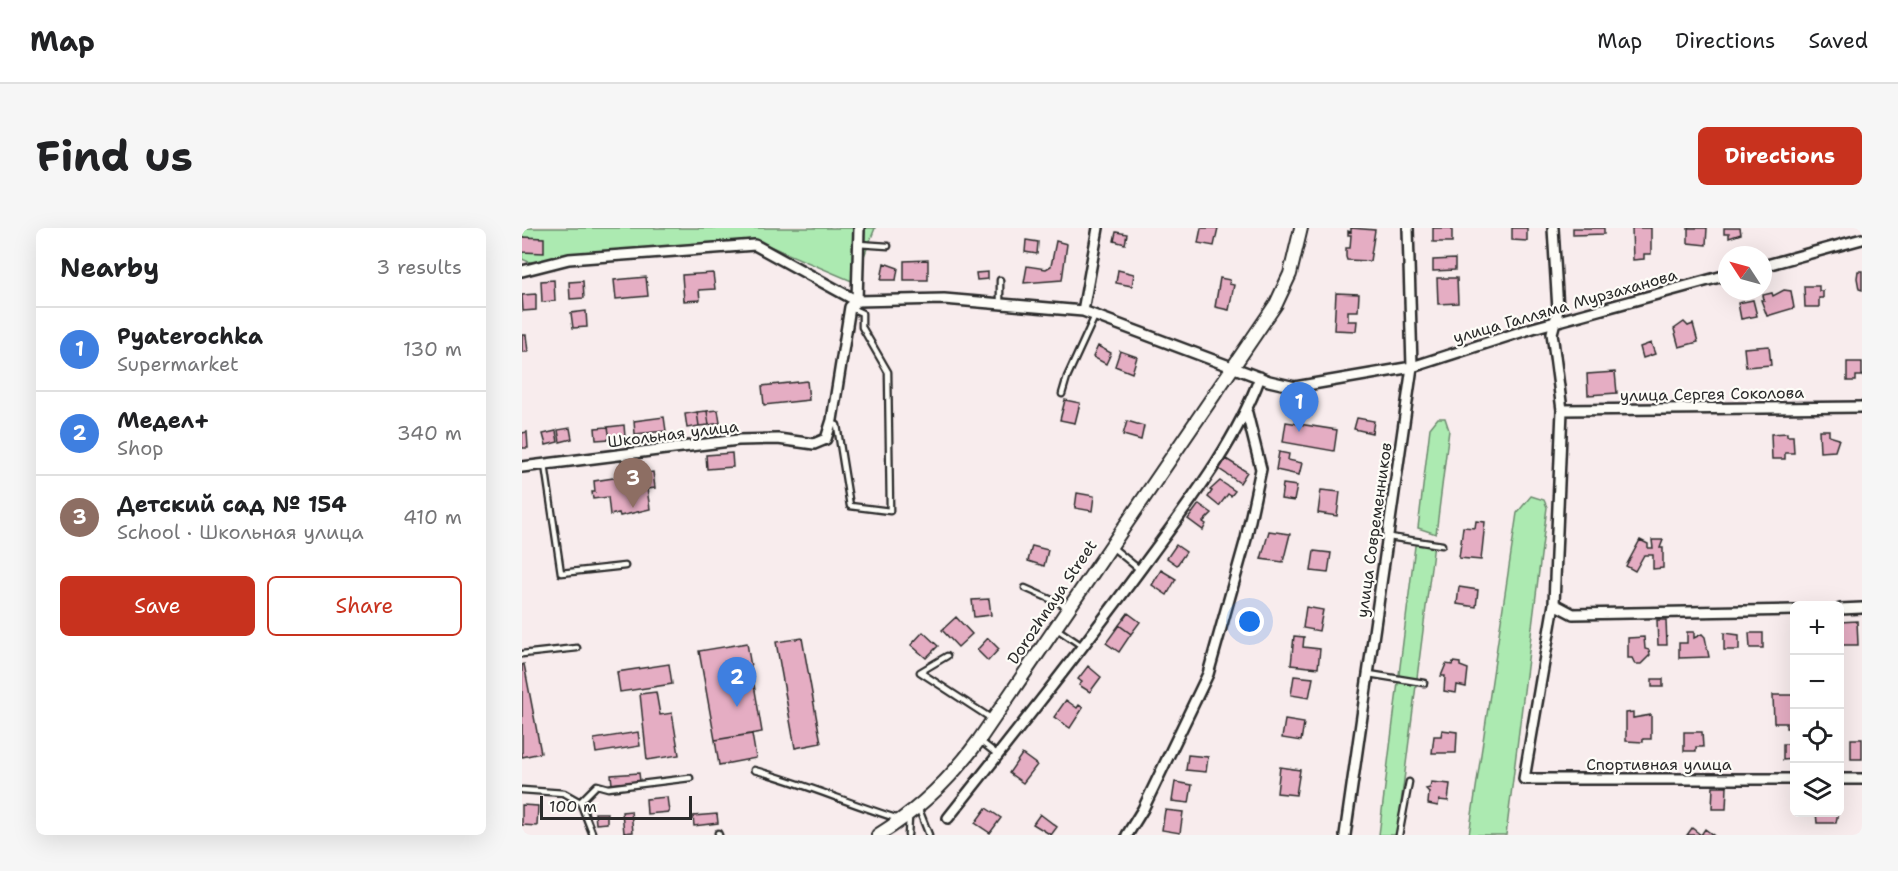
<!DOCTYPE html>
<html lang="en">
<head>
<meta charset="utf-8">
<style>
	body { margin:0; font-family:"Shantell Sans",sans-serif; background:#f6f6f6; color:#202124 }
	.controls { position:absolute; right:18px; bottom:18px; display:grid; overflow:hidden; border-radius:9px; box-shadow:0 6px 24px #0002 }
	.controls button { width:54px; height:54px; display:grid; place-items:center; padding:0; border:0; border-bottom:2px solid #e0e0e0; background:#fff; color:#202124; font:30px sans-serif }
	.compass { position:absolute; left:1196px; top:18px; width:54px; height:54px; border-radius:50%; background:#fff; box-shadow:0 6px 24px #0002; rotate:306deg }
	.scale { position:absolute; left:18px; bottom:15px; width:152px; box-sizing:border-box; padding-left:6px; border:3px solid #2b2b2b; border-top:0; font-size:16px; line-height:21px; white-space:nowrap; color:#2b2b2b; -webkit-text-stroke:4px #fdfcf7; paint-order:stroke }
	.you { position:absolute; left:728px; top:394px; width:21px; height:21px; margin:-15px; border:4px solid #fff; border-radius:50%; background:#1a73e8; box-shadow:0 0 0 9px #1a73e833 }
	.badge { display:grid; place-items:center; width:39px; height:39px; border-radius:50%; background:#c8321e; color:#fff; font-size:20px; font-weight:700 }
	.pin { position:absolute; translate:-50% -50px; filter:drop-shadow(0 2px 3px #0008) }
	.pin::after { content:''; position:absolute; top:32px; width:21px; height:18px; background:inherit; clip-path:polygon(0 0,100% 0,50% 100%) }
	.list { margin:0; padding:0; list-style:none }
	h2 { display:flex; justify-content:space-between; align-items:center; height:78px; margin:0; padding:0 24px; font-size:26px }
	h2 small { font-size:20px; font-weight:400; color:#757577 }
	.list li { display:grid; grid-template-columns:39px 1fr auto; gap:18px; align-items:center; box-sizing:border-box; height:84px; padding:0 24px; border-top:2px solid #e0e0e0 }
	.list b { display:block; font-size:22px; white-space:nowrap }
	.list p { margin:0; font-size:20px; white-space:nowrap; color:#757577 }
	.list em { font-size:20px; font-style:normal; color:#757577 }
	.actions { display:flex; gap:12px; padding:18px 24px }
	.actions a { flex:1; padding:14px 0; border:2px solid #c8321e; border-radius:9px; text-align:center; font-size:21px; color:#c8321e }
	.actions .main { background:#c8321e; color:#fff }
	.icon { flex:none; width:33px; height:33px; fill:none; stroke:currentColor; stroke-width:2; stroke-linecap:round; stroke-linejoin:round }
	.map { position:relative; flex:none; width:1340px; height:607px; overflow:hidden; border-radius:9px }
	header { display:flex; align-items:center; gap:36px; box-sizing:border-box; height:84px; padding:0 30px; background:#fff; border-bottom:2px solid #e0e0e0 }
	header strong { font-size:28px }
	nav { display:flex; gap:33px; margin-inline-start:auto; font-size:21px }
	.intro { display:flex; align-items:center; justify-content:space-between; box-sizing:border-box; height:144px; padding:0 36px }
	h1 { margin:0; font-size:42px }
	.button { padding:15px 27px; border-radius:9px; background:#c8321e; color:#fff; font-size:21px; font-weight:700 }
	main { display:flex; gap:36px; padding:0 36px }
	aside { flex:1; background:#fff; border-radius:9px; box-shadow:0 6px 24px #0002 }
	.map>svg:first-child { display:block }
</style>
</head>
<body>
<header>
<strong>Map</strong>
<nav><a>Map</a><a>Directions</a><a>Saved</a></nav>
</header>
<div class="intro"><h1>Find us</h1><a class="button">Directions</a></div>
<main>
<aside>
<h2>Nearby<small>3 results</small></h2>
<ul class="list">
<li><span class="badge" style="background:#3f7fe0">1</span><div><b>Pyaterochka</b><p>Supermarket</p></div><em>130 m</em></li>
<li><span class="badge" style="background:#3f7fe0">2</span><div><b>Медел+</b><p>Shop</p></div><em>340 m</em></li>
<li><span class="badge" style="background:#8d6e63">3</span><div><b>Детский сад № 154</b><p>School · Школьная улица</p></div><em>410 m</em></li>
</ul>
<div class="actions"><a class="main">Save</a><a>Share</a></div>
</aside>
<div class="map">
<svg width="1340" height="607" viewBox="0 0 1340 607">
	<rect width="100%" height="100%" fill="#f8eced"/>
	<filter id="ink" filterUnits="userSpaceOnUse"><feTurbulence type="fractalNoise" baseFrequency=".0167" numOctaves="2"/><feDisplacementMap in="SourceGraphic" scale="12" xChannelSelector="R" yChannelSelector="G"/><feConvolveMatrix kernelMatrix="1 2 1 2 8 2 1 2 1" color-interpolation-filters="sRGB"/></filter>
	<g filter="url(#ink)">
		<path fill="#aceab1" stroke="#6c8a6e" stroke-width="1.5" d="M0,0h353l-21,54 -101,-43 -224,23 -7,-3z
			M916,190h7l4,12 -13,104 -18,-6 12,-100z
			M1009,268l13,4 3,7 -41,328h-37l48,-322z
			M894,310l18,6 -37,291h-18z"/>
		<path fill="#e5adc3" stroke="#2b2b2b" stroke-width="1.5" d="M679,0h17l-4,18 -16,-3z
			M829,0l24,2 -5,31 -23,-1 -1,-3v-9h4l1,-13h-3v-4l3,1z
			M911,0h19v14h-19z
			M990,0h15v13l-15,-1z
			M1051,0h31v6l-31,1z
			M1110,0h19v26h-7v5l-11,1z
			M1110,0h19v26h-7v5l-11,1z
			M1166,0h19l-1,17 -18,-2z
			M1202,0h16l1,6 -12,4v-4h-5z
			M594,4l11,2 -2,10 -11,-3z
			M0,9l22,1v15l-22,-1z
			M504,12l12,2 -1,12 -12,-2z
			M534,13l11,3 -5,36 -38,3 3,-17 19,3 5,-3z
			M933,31v11l-22,1v-11z
			M406,32v20h-24v-19z
			M362,35l14,5 -2,12h-15z
			M596,42l16,4 -2,12 -16,-3z
			M1336,43h4v19l-3,-1 -2,-11z
			M466,44v7l-11,1 -1,-7z
			M191,45l2,16 -16,1 1,10 -16,1 -2,-26z
			M124,49l2,19 -32,3 -2,-19z
			M698,50l10,2 -1,4 5,1 -5,25 -14,-3z
			M915,50h20l1,25 -20,1z
			M32,52l1,21 -13,1 -1,-21z
			M61,53l1,17 -14,1 -1,-17z
			M1282,58h15v5h4v7h-4v9h-14z
			M1262,62l7,1 3,17 -27,8 -6,-16h3l-1,-5 9,-2 1,3z
			M814,65l23,1 -1,17h-10v10h9l-1,10 -22,-1z
			M14,66v16l-13,1 -1,-16z
			M1231,72l4,16 -16,3 -3,-16z
			M64,83l1,16 -14,1 -2,-15z
			M1162,94l4,4 5,-2 5,18 -19,5 -5,-18z
			M0,107h4l2,17h-6z
			M1129,115l4,11 -12,4 -3,-11z
			M576,118l13,7 -5,11 -13,-7z
			M1247,118l2,19 -25,2 -2,-19z
			M598,123l17,6 -5,16 -17,-7z
			M1325,134h15v14h-6v5h-9z
			M1093,144l2,21 -29,2 -1,-21z
			M285,153l2,19 -45,5 -2,-19z
			M543,172l15,3 -5,20 -15,-3z
			M196,182l2,13 -11,2 -2,-14z
			M185,183l2,14 -10,1 -2,-14z
			M175,184l2,14 -12,2 -2,-14z
			M142,189l2,14 -31,3 -1,-13z
			M835,190l17,3 -2,12 -18,-4z
			M605,193l17,5 -3,14 -18,-5z
			M764,194l51,8 -3,21 -51,-9z
			M102,197l1,12 -15,2 -2,-12z
			M86,199l2,12 -14,1 -1,-12z
			M48,200l2,11 -12,3 -2,-12z
			M1297,202h10v6l10,3 -4,12 -15,1z
			M34,203l2,11 -12,3 -3,-11z
			M5,204l1,16h-6v-15z
			M1265,205v3h6l1,17h-9v6h-13l-1,-25z
			M757,224l10,2 -1,6 14,3 -3,12 -23,-5z
			M210,225l1,14 -26,2 -1,-14z
			M704,231l21,13 -7,11 -21,-14z
			M131,244l2,16 -8,1 3,20 -30,7 -1,-3 -9,2 -2,-18 -15,2 -1,-7h3l-1,-11z
			M698,253l15,10 -4,5 -3,-2 -9,12 -11,-9 4,-6 -2,-1z
			M761,256l14,2 -3,15 -13,-2z
			M799,262l19,2 -3,24 -19,-3z
			M555,265l17,3 -2,15 -17,-3z
			M677,276l13,9 -9,9 3,2 -3,6 -15,-11z
			M954,293l9,1 -4,38 -22,-2 4,-31 12,1z
			M747,303l21,3 -7,28 -22,-3z
			M1118,312l8,4v4h5l-1,-8h11l-3,8h3v20l-10,1v-14h-9l-9,16 -9,-5z
			M654,317l10,7 -9,13 -10,-7z
			M510,318l16,4 -4,16 -16,-5z
			M792,323l17,2 -3,20 -17,-2z
			M639,342l15,9 -9,16 -15,-10z
			M937,359l19,3 -2,17 -19,-3z
			M467,371l2,16 -17,2 -2,-17z
			M784,379l17,3 -4,21 -16,-3z
			M606,385l12,9 -9,12 -12,-9z
			M434,389l16,17 -14,13 -16,-17z
			M1135,392h9l1,25h-9z
			M1335,393l1,24h-18v-23z
			M597,397l12,9 -12,18 -13,-9z
			M401,404l15,14 -12,12 -15,-13z
			M1165,404h7v6l8,-4 3,3 4,20 -30,1v-15h8z
			M1202,405l15,2v15h-15z
			M1227,405h14v15h-13z
			M772,408l10,1 -1,10 17,2 -2,19 -27,-3z
			M1122,409l1,12 4,1 1,5 -9,9h-6l-3,-6h-4v-20z
			M280,410l19,105 -26,5 -19,-106z
			M466,410l11,11 -11,12 -11,-11z
			M225,415l15,89 -47,8 -16,-89z
			M931,434l7,1v3l8,3 -2,18 -9,-2 -1,8 -12,-2 1,-15h-4l5,-12 6,1z
			M2,436l17,89 -19,4v-92z
			M147,436l3,20 -52,8 -3,-20z
			M566,438l13,11 -11,15 -11,-7 3,-3 -4,-3z
			M772,448l19,2 -4,20 -18,-3z
			M1130,451h11v8h-11z
			M134,464l4,23 12,-2 7,42 -32,5 -7,-66z
			M1251,467h20l1,33h-8v-5h-12z
			M544,472l11,8 2,-3 4,3 -13,20 -16,-11z
			M1111,484v6l18,-3v24h-8v3l-17,-1v-28z
			M763,492l19,3 -3,18 -19,-3z
			M920,502l15,2 -1,21h-24l2,-17h7z
			M116,504l2,14 -44,7 -2,-14z
			M1162,504h18l1,15h-7v4h-12z
			M230,506l4,24 -37,7 -4,-25z
			M1329,511h11v20h-11z
			M1261,516h11v15l-11,1z
			M500,526l15,11 -14,18 -14,-10z
			M666,527l20,2 -2,15 -20,-2z
			M758,539l20,3 -4,25 -19,-2z
			M117,545l1,8 -28,3 -1,-9z
			M653,554l17,3 -3,18 -17,-2z
			M909,554l19,2 -2,17 -9,-1 -1,6 -10,-2 1,-12 -3,-3 4,-1z
			M1191,559h14l-1,22h-14z
			M145,569l2,15 -22,2 -1,-15z
			M0,577l16,1 -1,20 -15,-1z
			M464,580l15,10 -11,15 -15,-10z
			M643,582l18,2 -3,21 -18,-3z
			M109,583l2,21 -9,1 -2,-21z
			M1294,584h22l-2,11h-19z
			M73,585h12v10l-11,1z
			M195,586l1,9 -24,3 -1,-10z
			M518,586l17,13 -6,8 -18,-11z
			M1170,600l9,7 4,-6 8,6h-26z"/>
		<g fill="none" stroke-linecap="round" stroke-linejoin="round">
			<g stroke="#2b2b2b" stroke-width="9">
				<path id="lane" d="M336,16l30,2
					M478,52v24
					M540,166l5,-17 28,-61
					M310,195l5,2 13,81 40,5 -2,-139 -26,-45v-14l-11,-5
					M23,237l16,108 64,-7
					M867,309l53,8
					M590,319l28,23
					M503,360l43,19
					M535,401l25,17
					M0,426l55,-6
					M425,428l-27,16 72,47
					M847,446l55,9
					M457,512l19,15
					M232,542c49,13 96,34 145,49
					M0,562l42,3 16,9 13,33
					M58,574l17,-17 11,3 82,-10
					M396,579l11,28
					M196,605l1,2
					M386,607l1,-18
					M877,607l10,-53"/>
			</g>
			<g stroke="#2b2b2b" stroke-width="14">
				<path id="street" d="M1031,0l5,82 -6,23 10,77 -8,194 -30,175h270
					M1241,38l99,-27
					M0,43l47,-12 186,-14 102,56 87,-2 139,12 186,70 26,6 117,-20 121,-39 194,-53
					M561,83l15,-83
					M1040,182l300,-3
					M0,239l216,-27 40,-1 36,5 12,-5 6,-19 18,-113 7,-6 2,-73
					M1032,376l19,10 221,-4
					M1318,381l22,-1
					M1318,551h22
					M426,590c69,-87 138,-174 203,-263 41,-56 85,-113 109,-178
					M605,607l16,-26 65,-135 38,-135 15,-70 -14,-56
					M823,607l67,-468 -4,-139"/>
			</g>
			<g stroke="#2b2b2b" stroke-width="16">
				<path id="secondary" d="M356,607c41,-25 73,-56 101,-95l297,-436 14,-30 11,-46"/>
			</g>
			<use href="#lane" stroke="#fdfcf7" stroke-width="4.5"/>
			<use href="#street" stroke="#fdfcf7" stroke-width="9"/>
			<use href="#secondary" stroke="#fdfcf7" stroke-width="12"/>
		</g>
	</g>
	<g text-anchor="middle" dominant-baseline="central" stroke-width="4.5" stroke-linejoin="round" paint-order="stroke">
		<g font-size="16" fill="#2b2b2b" stroke="#fdfcf7">
			<text transform="translate(1043 78) rotate(-16)">улица Галляма Мурзаханова</text>
			<text transform="translate(1190 166) rotate(-1)">улица Сергея Соколова</text>
			<text transform="translate(151 206) rotate(-7)">Школьная улица</text>
			<text transform="translate(852 302) rotate(-82)">улица Современников</text>
			<text transform="translate(530 374) rotate(-56)">Dorozhnaya Street</text>
			<text x="1137" y="536">Спортивная улица</text>
		</g>
	</g>
</svg>
<div class="controls">
<button>+</button>
<button>−</button>
<button><svg class="icon" aria-label="locate" viewBox="0 0 24 24"><circle cx="12" cy="12" r="6"/><path d="M12 2v4M12 18v4M2 12h4M18 12h4"/></svg></button>
<button><svg class="icon" aria-label="layers" viewBox="0 0 24 24"><path d="M12 4l9 5-9 5-9-5zM3 14l9 5 9-5"/></svg></button>
</div>
<svg class="compass" viewBox="-18 -18 36 36"><path d="M0-13l5 13h-10z" fill="#e53935"/><path d="M0 13l5-13h-10z" fill="#757577"/></svg>
<div class="scale">100 m</div>
<div class="you"></div>
<div class="pin badge" style="left:777px;top:204px;background:#3f7fe0">1</div>
<div class="pin badge" style="left:215px;top:479px;background:#3f7fe0">2</div>
<div class="pin badge" style="left:111px;top:280px;background:#8d6e63">3</div>
</div>
</main>
</body>
</html>
